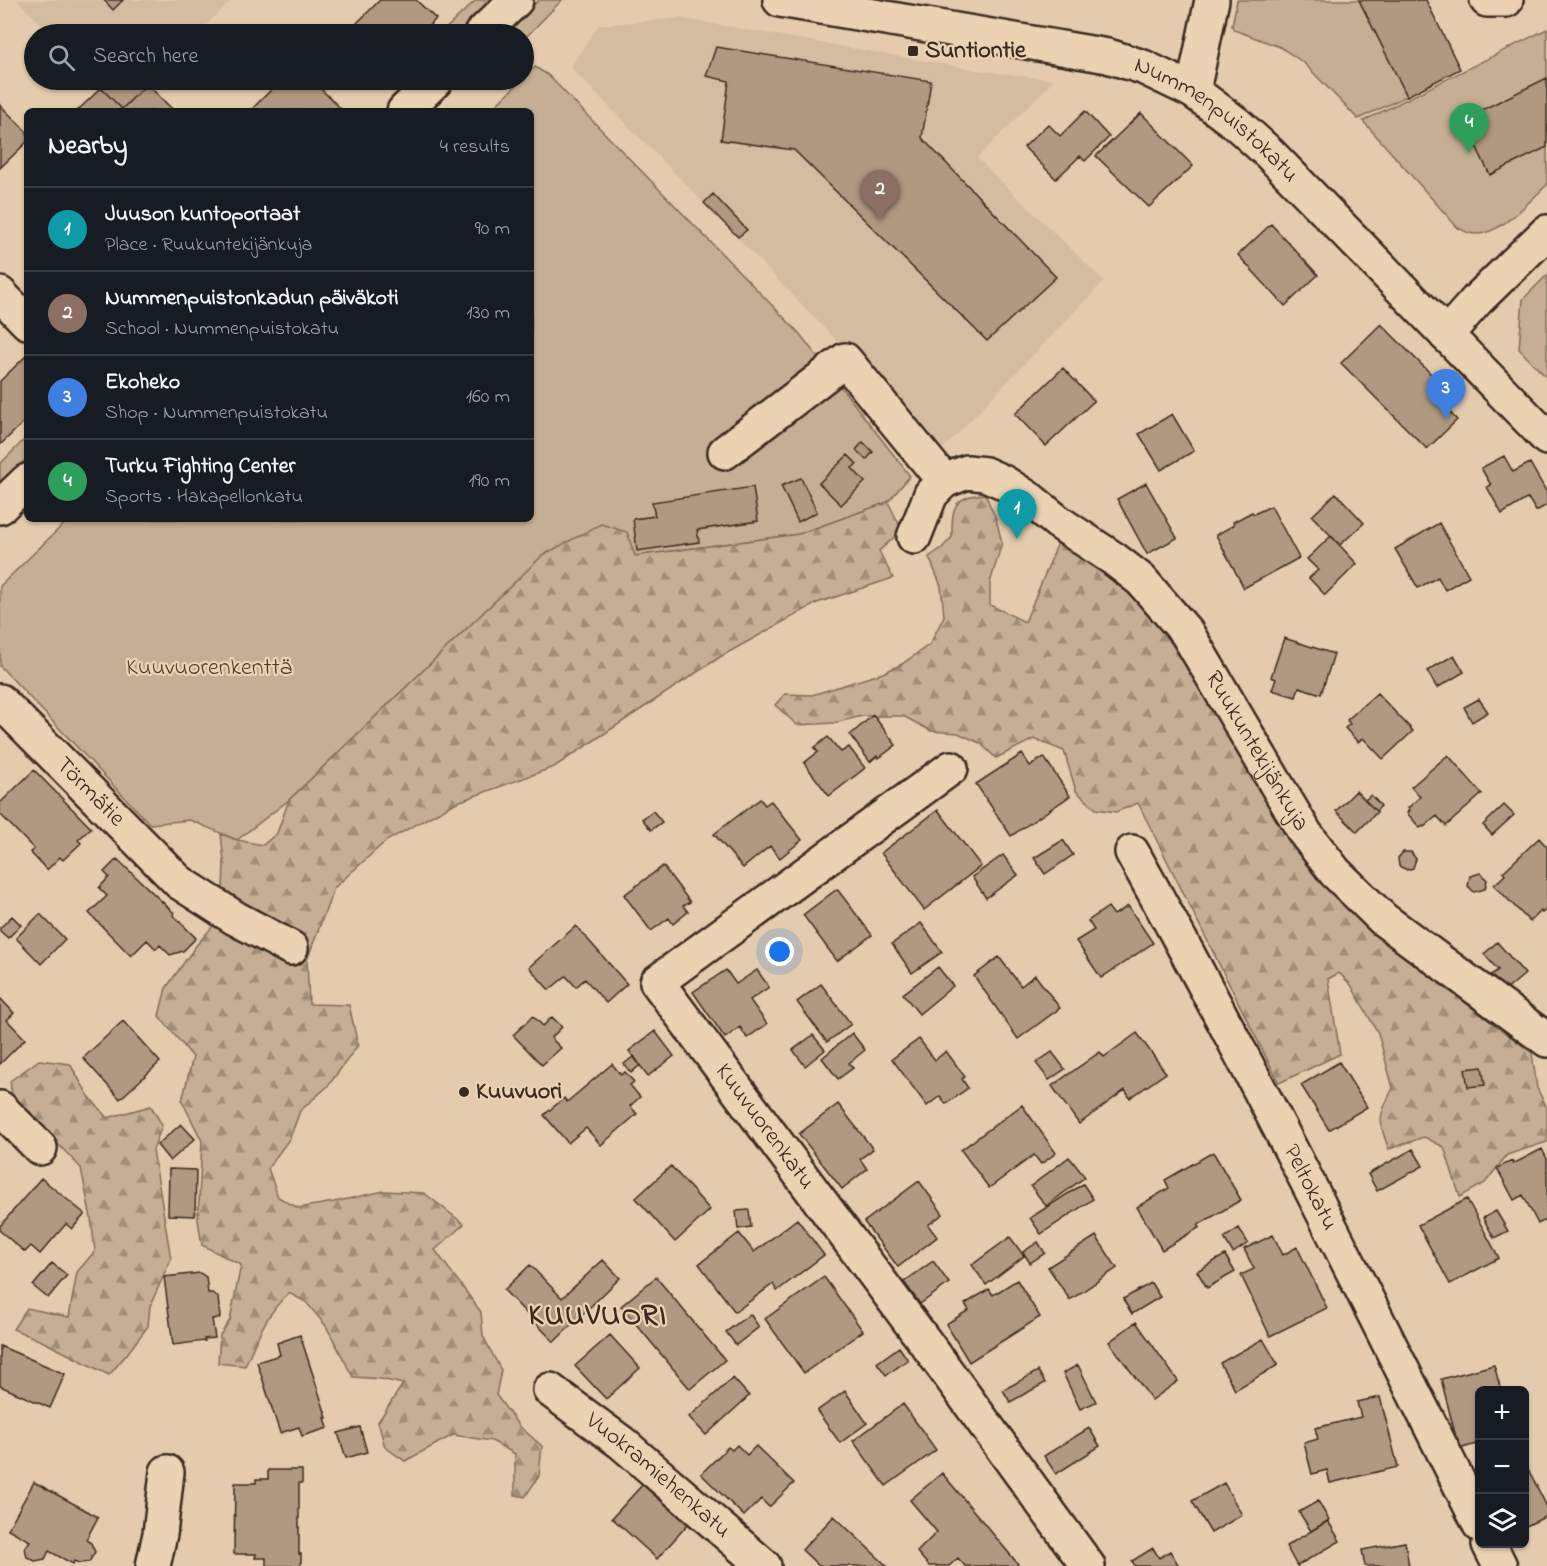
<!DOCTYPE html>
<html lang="en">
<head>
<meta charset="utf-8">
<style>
	body { margin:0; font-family:"Indie Flower",sans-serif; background:#20242c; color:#f1f3f6 }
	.controls { position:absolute; right:18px; bottom:18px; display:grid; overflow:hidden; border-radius:9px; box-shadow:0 2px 4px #0004 }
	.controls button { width:54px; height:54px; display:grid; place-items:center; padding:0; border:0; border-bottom:2px solid #363941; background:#171b24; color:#f1f3f6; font:30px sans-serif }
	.you { position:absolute; left:780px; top:952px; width:21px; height:21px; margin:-15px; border:4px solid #fff; border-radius:50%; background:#1a73e8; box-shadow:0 0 0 9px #1a73e833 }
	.badge { display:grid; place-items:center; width:39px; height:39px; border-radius:50%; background:#9f9995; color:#fff; font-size:20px; font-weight:700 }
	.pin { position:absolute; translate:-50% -50px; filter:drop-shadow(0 2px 3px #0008) }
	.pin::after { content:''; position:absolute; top:32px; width:21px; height:18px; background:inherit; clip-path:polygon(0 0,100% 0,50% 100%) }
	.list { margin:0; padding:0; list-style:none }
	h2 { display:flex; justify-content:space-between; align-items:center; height:78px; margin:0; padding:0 24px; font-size:26px }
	h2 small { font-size:20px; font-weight:400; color:#9ea1a6 }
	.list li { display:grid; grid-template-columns:39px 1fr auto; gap:18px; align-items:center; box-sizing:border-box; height:84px; padding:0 24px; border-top:2px solid #363941 }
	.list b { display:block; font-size:22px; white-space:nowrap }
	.list p { margin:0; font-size:20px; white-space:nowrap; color:#9ea1a6 }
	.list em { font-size:20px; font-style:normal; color:#9ea1a6 }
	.icon { flex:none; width:33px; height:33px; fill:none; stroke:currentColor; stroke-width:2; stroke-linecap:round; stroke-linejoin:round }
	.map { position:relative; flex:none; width:1547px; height:1566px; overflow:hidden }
	.search { position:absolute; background:#171b24; box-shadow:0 2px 4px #0004; left:24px; top:24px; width:510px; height:66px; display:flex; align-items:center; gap:15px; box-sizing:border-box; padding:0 21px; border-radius:33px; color:#9ea1a6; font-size:22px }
	.panel { position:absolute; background:#171b24; box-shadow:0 2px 4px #0004; left:24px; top:108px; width:510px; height:414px; border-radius:9px }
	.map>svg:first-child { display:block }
</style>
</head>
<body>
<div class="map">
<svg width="1547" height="1566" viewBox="0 0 1547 1566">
	<defs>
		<pattern id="forest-firs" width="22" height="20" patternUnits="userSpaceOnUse" patternTransform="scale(1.5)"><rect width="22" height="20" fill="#c5ae93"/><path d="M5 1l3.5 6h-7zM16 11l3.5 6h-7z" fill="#a18e77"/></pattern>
	</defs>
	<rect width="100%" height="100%" fill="#e4cbad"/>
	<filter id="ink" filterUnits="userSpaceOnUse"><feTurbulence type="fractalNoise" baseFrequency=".0167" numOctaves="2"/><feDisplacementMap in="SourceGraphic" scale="12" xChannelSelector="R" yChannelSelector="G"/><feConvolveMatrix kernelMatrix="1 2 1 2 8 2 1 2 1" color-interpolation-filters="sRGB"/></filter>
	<g filter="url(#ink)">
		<path fill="#d4bca0" d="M17,0h215l-35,34h-147z
			M680,18l296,52 78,10 -77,78 127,123 -162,169 -239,-248 -133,-135 29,-42z"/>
		<path fill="#c5ae93" stroke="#806c58" stroke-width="1.5" d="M476,0h21l-36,34h-21z
			M539,0h23l-38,39v-5h-20z
			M1237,0h122l48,96 -49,23 -54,-56 -24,-16 -46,-17 -2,-4z
			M1547,29v156c-18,16 -51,56 -78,48 -4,-1 -8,-4 -12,-6l-94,-106z
			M535,67l13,8 251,258 111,143 -22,26 -89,32 -165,22 -33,-31 -58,30 -254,245 -52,40 -47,-20 -40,4 -150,-158v-80l69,-67h462v-408h-41z
			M1547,275v103l-28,-29 4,-50z
			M27,437v21l-27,27v-21z"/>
		<path fill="url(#forest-firs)" stroke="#806c58" stroke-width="1.5" d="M985,494l11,25 6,24 -12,40v22l35,17 33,-79 52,27 48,53 23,35 108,180 32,45 77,69 134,101 5,35 10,20v34l-40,13 -22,28 -25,14 -16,-50 -20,-10 -35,12c-12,-28 -10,-34 4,-61l-15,-55 -27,-48 -12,-12 -11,6 12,75 -61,29 -141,-280 -22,9 -20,-3 -20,-18 -12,-40 -30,-12 -38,19 -16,-15 -22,-10 -27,-2 -28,-15h-41l-28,7 -37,2 -22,-20 10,-11 27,1 71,-22 19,-9 28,-20 14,-28 -3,-30 -12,-29 13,-9 10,-11c0,-29 0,-41 33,-43z
			M888,502l14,28 -23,21 14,27 -76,25 -97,54 -166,110 -99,36 -69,38 -52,47 -27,72 2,44 40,1 9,40 -30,41 -28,25 -10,27 -22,30 10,29 20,11 36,-6 50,-11 40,2 40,31 -29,26 46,62 2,24 18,34 -5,25 23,31 23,20 -3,30 -14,21 -10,-2v-41l-23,-13 -39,-6 -48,26 -20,-14 -7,-25 25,-38 -22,-5 -28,-2 -27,-51 -20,-24 -17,-9c-22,19 -33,47 -44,73l-27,-3 2,-28 10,-15 11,-55 -39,-20 -4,-25 4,-79 -20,-40 11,-44 -34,-41 7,-28 29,-41 18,-21 8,-25 2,-13 1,-26 -3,-28 16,6 26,5 14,-12 12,-33 254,-245 58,-31 26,8 8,24 164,-22z
			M39,1060l31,4 18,31 19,23 44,-12 11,19 -9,25 18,109 -21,47 -2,20 -21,28 -18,21 -63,-32 -33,-14 14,-21 42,9 8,-45 18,-21 -4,-33 -10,-50 -69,-72 -2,-15z"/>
		<path fill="#b09980" stroke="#3b2a1e" stroke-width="1.5" d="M104,0h19l-10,10z
			M380,0h36l20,19 -16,15h-56l-9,-9z
			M1359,0h67l34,69 -53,27z
			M716,47l215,34 -9,57 134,139 -69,64 -193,-191 -73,-10 8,-59 -23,-5z
			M1547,78v69l-57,28 -27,-56z
			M109,80h33l5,4 -25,25 -21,-21z
			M281,80h31l30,30 -92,1z
			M147,84l27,27h-50l-2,-2z
			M101,88l21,21 -2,2h-43z
			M0,105l27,27v10l-27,26z
			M1085,111l24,26 -24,24 -5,-5 -24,23 -32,-32 24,-23 12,12z
			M1141,113l52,53 -44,41 -53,-51z
			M713,194l34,36 -9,7 -34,-34z
			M1271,224l47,51 -33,31 -47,-51z
			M1381,324l67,67 -10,9 19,20 -30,29 -86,-86z
			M27,355v64l-27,26v-64z
			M1063,368l31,33 -48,45 -31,-32z
			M1172,414l22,37 -33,19 -22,-36z
			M863,442l10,10 -7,8 -10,-10z
			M848,455l9,9 -5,4 13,14 -24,23 -22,-22z
			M1504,456l9,16 17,-9 17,30v12l-11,6 -8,-13 -26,16 -15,-27 4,-2 -10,-17z
			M801,478l16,34 -19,10 -17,-36z
			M1146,483l31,55 -30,16 -30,-55z
			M753,487l5,34 -61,9 2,12 -62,9 -4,-32 22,-3 -3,-14z
			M1336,493l28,30 -24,22 -28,-29z
			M1271,506l28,52 -55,30 -28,-53 18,-10 -1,-3 19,-10 2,2z
			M1439,523l30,53 -24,14 -7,-13 -20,11 -23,-39z
			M1331,536l26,28 -32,31 -16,-17 9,-8 -11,-11z
			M1284,638l50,16 -13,40 -22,-7 -3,10 -24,-7 4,-11 -5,-2z
			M1454,655l10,17 -27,16 -10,-17z
			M1377,693l36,38 -30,28 -20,-21 -5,4 -13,-14 5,-4 -3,-4z
			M1479,699l9,13 -16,10 -8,-15z
			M873,715l23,30 -17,13 -2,-2 -7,6 -20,-27z
			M828,737l13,15 8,-5 16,21 -36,28 -25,-33 14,-11 -4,-4z
			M1022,754l8,12 14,-9 26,39 -59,40 -35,-52z
			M1448,755l34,39 -36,32 -9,-10 -13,11 -1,-1 -3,2 -13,-15 2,-3 -1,-2 12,-11 -9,-10z
			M34,770l57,58 -13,12 3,3 -18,17 -3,-3 -13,13 -17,-18 4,-3 -34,-35v-11z
			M1356,791l21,21 -20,20 -21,-21z
			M1371,795l10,11 -5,5 -11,-11z
			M760,799l5,6 6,-4 31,39 -22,18 -10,-12 -27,22 -29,-34z
			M1504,805l10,10 -22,20 -9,-10z
			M938,810l43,56 -57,44 -43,-57z
			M653,811l9,11 -11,8 -9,-11z
			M1539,838l8,9v62l-5,4 -1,-2 -11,11 -36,-37 11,-10 -2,-3z
			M1063,840l10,15 -28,19 -11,-16z
			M1403,852h8l5,7 -3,9 -6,2 -8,-4 -1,-8z
			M1003,855l15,20 -32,23 -14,-21z
			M117,859l57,54 -1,2 23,23 -13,13 -13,4 -10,-10 -4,4 -9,-9 -16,16 -42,-43 18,-17 -8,-8 10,-11 -5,-5z
			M663,866l27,36 -7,4 5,6 -15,12 -4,-6 -18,13 -27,-36z
			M1480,873l7,7 -2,9 -11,3 -6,-6 2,-10z
			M837,889l35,46 -35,26 -34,-46z
			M1128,906l25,37 -52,35 -25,-37 18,-11 -6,-9 20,-14 6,8z
			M40,914l25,25 -24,25 -25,-26z
			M12,916l9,9 -13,13 -8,-7v-3z
			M921,923l21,29 -30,21 -20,-29z
			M576,926l51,58 -21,19 -21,-24 -9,8 -10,-11 -17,14 -20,-23z
			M1497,942l28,32 -20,17 -14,-16 7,-5 -14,-16z
			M999,957l22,29 14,-11 25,33 -42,31 -44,-63z
			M938,967l15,19 -34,28 -16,-20z
			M726,970l10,14 21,-14 12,17 -19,13 17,24 -20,14 -7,-11 -15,11 -32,-46z
			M821,984l30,40 -24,18 -30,-40z
			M0,998l14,15 -7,7 18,19 -25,25z
			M533,1016l10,10 9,-9 10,10 -11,11 10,10 -19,17 -29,-30z
			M123,1021l37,41 -40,37 -37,-41z
			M655,1031l19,25 -26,20 -19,-25z
			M852,1033l13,17 -16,13 4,5 -15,11 -16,-21z
			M1137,1033l29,40 -36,25 -5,-8 -46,34 -27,-38 48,-34 4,5z
			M813,1035l12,15 -20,16 -12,-16z
			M919,1039l16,21 11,-9 19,26 -3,2 6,9 -22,16 -6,-8 -13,10 -35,-47z
			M1052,1052l13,17 -16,11 -13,-17z
			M634,1056l6,9 -9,8 -7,-9z
			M1339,1062l28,45 -38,23 -28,-45z
			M612,1064l9,11 4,-3 9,10 -4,3 10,12 -10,9 7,8 -36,31 -15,-17 -18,15 -24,-28 20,-17 3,4z
			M1482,1067l3,18 -17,2 -3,-18z
			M838,1104l35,45 -13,10 7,10 -25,20 -43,-55z
			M1022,1105l34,48 -15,11 -7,-9 -45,33 -28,-38z
			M181,1124l14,15 -25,22 -13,-16z
			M1413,1149l10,17 -46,25 -9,-17z
			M1542,1149l5,10v60l-9,5 -15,-29 -9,5 -17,-32 15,-7 1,3z
			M1213,1152l28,48 -43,25 2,2 -38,23 -25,-43 32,-19 -4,-8z
			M1069,1157l16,20 -39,29 -15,-20z
			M671,1166l39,44 -35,32 -39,-44z
			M169,1169l27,1 -1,46 -27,-1z
			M41,1178l44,36 -13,15 -6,-5 -26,30 -9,-8 -6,6 -25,-21v-5z
			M919,1181l24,33 -15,11 9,12 -39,30 -34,-45z
			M1083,1184l10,15 -52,35 -11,-16z
			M1467,1199l32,59 -49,26 -32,-59z
			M749,1210l2,17 -13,2 -2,-18z
			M1496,1211l12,20 -14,7 -11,-20z
			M797,1219l27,36 -47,36 -4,-7 -38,28 -36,-48 40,-31 15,19z
			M1239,1228l9,15 -15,10 -9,-15z
			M1273,1235l10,20 14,-8 30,61 -57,28 -29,-61 13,-6 -10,-20z
			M1096,1236l21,32 -47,32 -22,-33z
			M1010,1237l14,19 -38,29 -14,-20z
			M1038,1242l7,11 -15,10 -7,-11z
			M1225,1255l10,17 -28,16 -10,-17z
			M603,1260l17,18 -66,64 -50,-52 26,-25 32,33z
			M933,1261l16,22 -29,21 -16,-22z
			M52,1263l15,12 -19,23 -15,-12z
			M200,1273l6,4 2,16h4l6,4 2,21 -8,1 3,19 -11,1 1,2 -32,4 -9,-68z
			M656,1277l69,83 -35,29 -69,-83z
			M824,1277l39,54 -59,42 -39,-54z
			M1017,1280l23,37 -71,45 -23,-38 23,-14 -4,-6 24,-15 4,6z
			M1151,1283l9,14 -28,17 -9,-15z
			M750,1314l9,13 -23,18 -10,-13z
			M1136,1322l42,59 -26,19 -43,-58z
			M300,1335l27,83h-2l3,10 -26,8 -3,-9 -19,6 -23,-71 23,-7 -3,-12z
			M610,1335l30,33 -34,31 -31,-33z
			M1263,1339l15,26 -43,25 -15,-27z
			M0,1346l65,28 -15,34 -50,-22z
			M899,1347l9,13 -22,15 -9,-12z
			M1078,1365l18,37 -16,7 -17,-36z
			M1494,1365l7,25h-21v53l-21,6 -18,-70z
			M1038,1371l7,12 -35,19 -7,-12z
			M733,1378l16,18 -43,39 -17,-18z
			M845,1391l22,32 -27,20 -23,-32z
			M1380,1397l18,70 -68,16 -3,-13 -15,4 -8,-31 14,-4 -3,-11 46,-11 -4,-15z
			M903,1404l33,46 -50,36 -33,-45z
			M360,1427l7,25 -21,6 -8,-25z
			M1089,1428l11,18 -44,28 -12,-18z
			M737,1445l10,10 9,-9 38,37 -25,24 -8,-8 -17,17 -43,-42 27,-27 4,3z
			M1527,1467l20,40v9l-23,11v-59z
			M268,1470h34v13h-3v71h2v12h-35v-8h-11l1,-4h-22l1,-71h21v-4h12z
			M942,1473l76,91 -2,2h-51l-7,-8 -9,8h-20l-12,-14 20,-20 -27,-32z
			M34,1482l64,35 -12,23 5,3 4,9 -6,10 -10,1 -5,-2 -1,3 -24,-13 -4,8 -10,2 -8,-4 -2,-9 5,-7 -22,-12z
			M1224,1483l18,32 -31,18 -19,-32z
			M643,1484l45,40 -31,35 -45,-41z
			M1318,1501l11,19 -18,11 -12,-19z
			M834,1516l53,50h-68l-17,-16z
			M1328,1521l12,20 -43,25 -11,-20z
			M1405,1542l4,24h-44l-3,-16z
			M1153,1548l6,10 11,-7 9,15h-44l-3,-5z"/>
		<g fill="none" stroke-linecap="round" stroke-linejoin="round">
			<g stroke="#3b2a1e" stroke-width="38">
				<g id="minor">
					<path id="s1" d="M780,0l328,56 35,11 50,24 44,33 32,29 278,285"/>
					<path d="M1487,0h19"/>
					<path d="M481,34l35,-34"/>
					<path d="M1193,91l19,-91"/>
					<path d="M404,111l32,-31"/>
					<path d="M0,294l27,28"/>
					<path d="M1446,335l31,-35 70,-68"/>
					<path d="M725,452l120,-92 99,121"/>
					<path d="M0,507l27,-26"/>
					<path id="s2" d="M914,537l17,-43 13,-13 23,-9 18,2 18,8 28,18 27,22 56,37 27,21 46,53 118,200 30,39 48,47 164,121"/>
					<path id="s3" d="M0,701l179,181 56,36 56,30"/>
					<path id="s4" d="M951,768l-294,214 277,372 154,212"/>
					<path id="s5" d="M1132,852c123,221 235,447 348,673"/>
					<path d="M0,1108l40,40"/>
					<path id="s6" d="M550,1390l72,53 142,123"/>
					<path d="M1489,1544l11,22"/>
					<path d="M153,1566l7,-32 7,-62"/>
				</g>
			</g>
			<use href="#minor" stroke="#ebd2b3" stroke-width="33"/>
		</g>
	</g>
	<g fill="#3b2a1e" stroke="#ebd2b3" stroke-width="2">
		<rect x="907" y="45" width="12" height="12" rx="3"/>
		<circle cx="464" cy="1092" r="6"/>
	</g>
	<g text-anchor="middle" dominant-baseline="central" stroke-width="4.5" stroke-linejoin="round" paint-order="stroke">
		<g font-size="24" font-weight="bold" fill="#3b2a1e" stroke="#ebd2b3" text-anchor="start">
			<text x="925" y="51">Suntiontie</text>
			<text x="476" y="1092">Kuuvuori</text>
		</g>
		<g font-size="24" fill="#3b2a1e" stroke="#ebd2b3">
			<text stroke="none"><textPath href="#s1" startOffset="460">Nummenpuistokatu</textPath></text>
			<text stroke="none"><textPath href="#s2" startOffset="504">Ruukuntekijänkuja</textPath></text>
			<text stroke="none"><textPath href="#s3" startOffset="128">Törmätie</textPath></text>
			<text stroke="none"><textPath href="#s4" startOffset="544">Kuuvuorenkatu</textPath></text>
			<text stroke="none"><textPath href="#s5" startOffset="380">Peltokatu</textPath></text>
			<text stroke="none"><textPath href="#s6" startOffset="138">Vuokramiehenkatu</textPath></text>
		</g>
		<g font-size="24" fill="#503e30" stroke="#ebd2b3">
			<text x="209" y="668">Kuuvuorenkenttä</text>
		</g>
		<g font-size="30" font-weight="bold" letter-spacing="1.5" fill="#3b2a1e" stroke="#ebd2b3">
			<text x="598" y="1317">KUUVUORI</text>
		</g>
	</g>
</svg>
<div class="controls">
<button>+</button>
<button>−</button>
<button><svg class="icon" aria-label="layers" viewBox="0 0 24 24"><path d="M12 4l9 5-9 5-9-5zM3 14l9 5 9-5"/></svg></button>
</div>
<div class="you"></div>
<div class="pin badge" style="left:1017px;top:539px;background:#0f9aa8">1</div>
<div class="pin badge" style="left:880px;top:220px;background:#8d6e63">2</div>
<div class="pin badge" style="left:1446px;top:419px;background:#3f7fe0">3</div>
<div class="pin badge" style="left:1469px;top:153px;background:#2e9e5b">4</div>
<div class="search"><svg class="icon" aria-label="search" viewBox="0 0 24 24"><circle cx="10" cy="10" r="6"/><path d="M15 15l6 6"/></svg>Search here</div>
<section class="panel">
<h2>Nearby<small>4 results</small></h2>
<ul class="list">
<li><span class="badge" style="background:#0f9aa8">1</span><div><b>Juuson kuntoportaat</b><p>Place · Ruukuntekijänkuja</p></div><em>90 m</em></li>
<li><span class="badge" style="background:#8d6e63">2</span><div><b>Nummenpuistonkadun päiväkoti</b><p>School · Nummenpuistokatu</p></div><em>130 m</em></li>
<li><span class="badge" style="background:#3f7fe0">3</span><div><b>Ekoheko</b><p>Shop · Nummenpuistokatu</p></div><em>160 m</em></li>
<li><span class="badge" style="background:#2e9e5b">4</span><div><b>Turku Fighting Center</b><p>Sports · Hakapellonkatu</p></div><em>190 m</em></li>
</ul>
</section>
</div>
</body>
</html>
